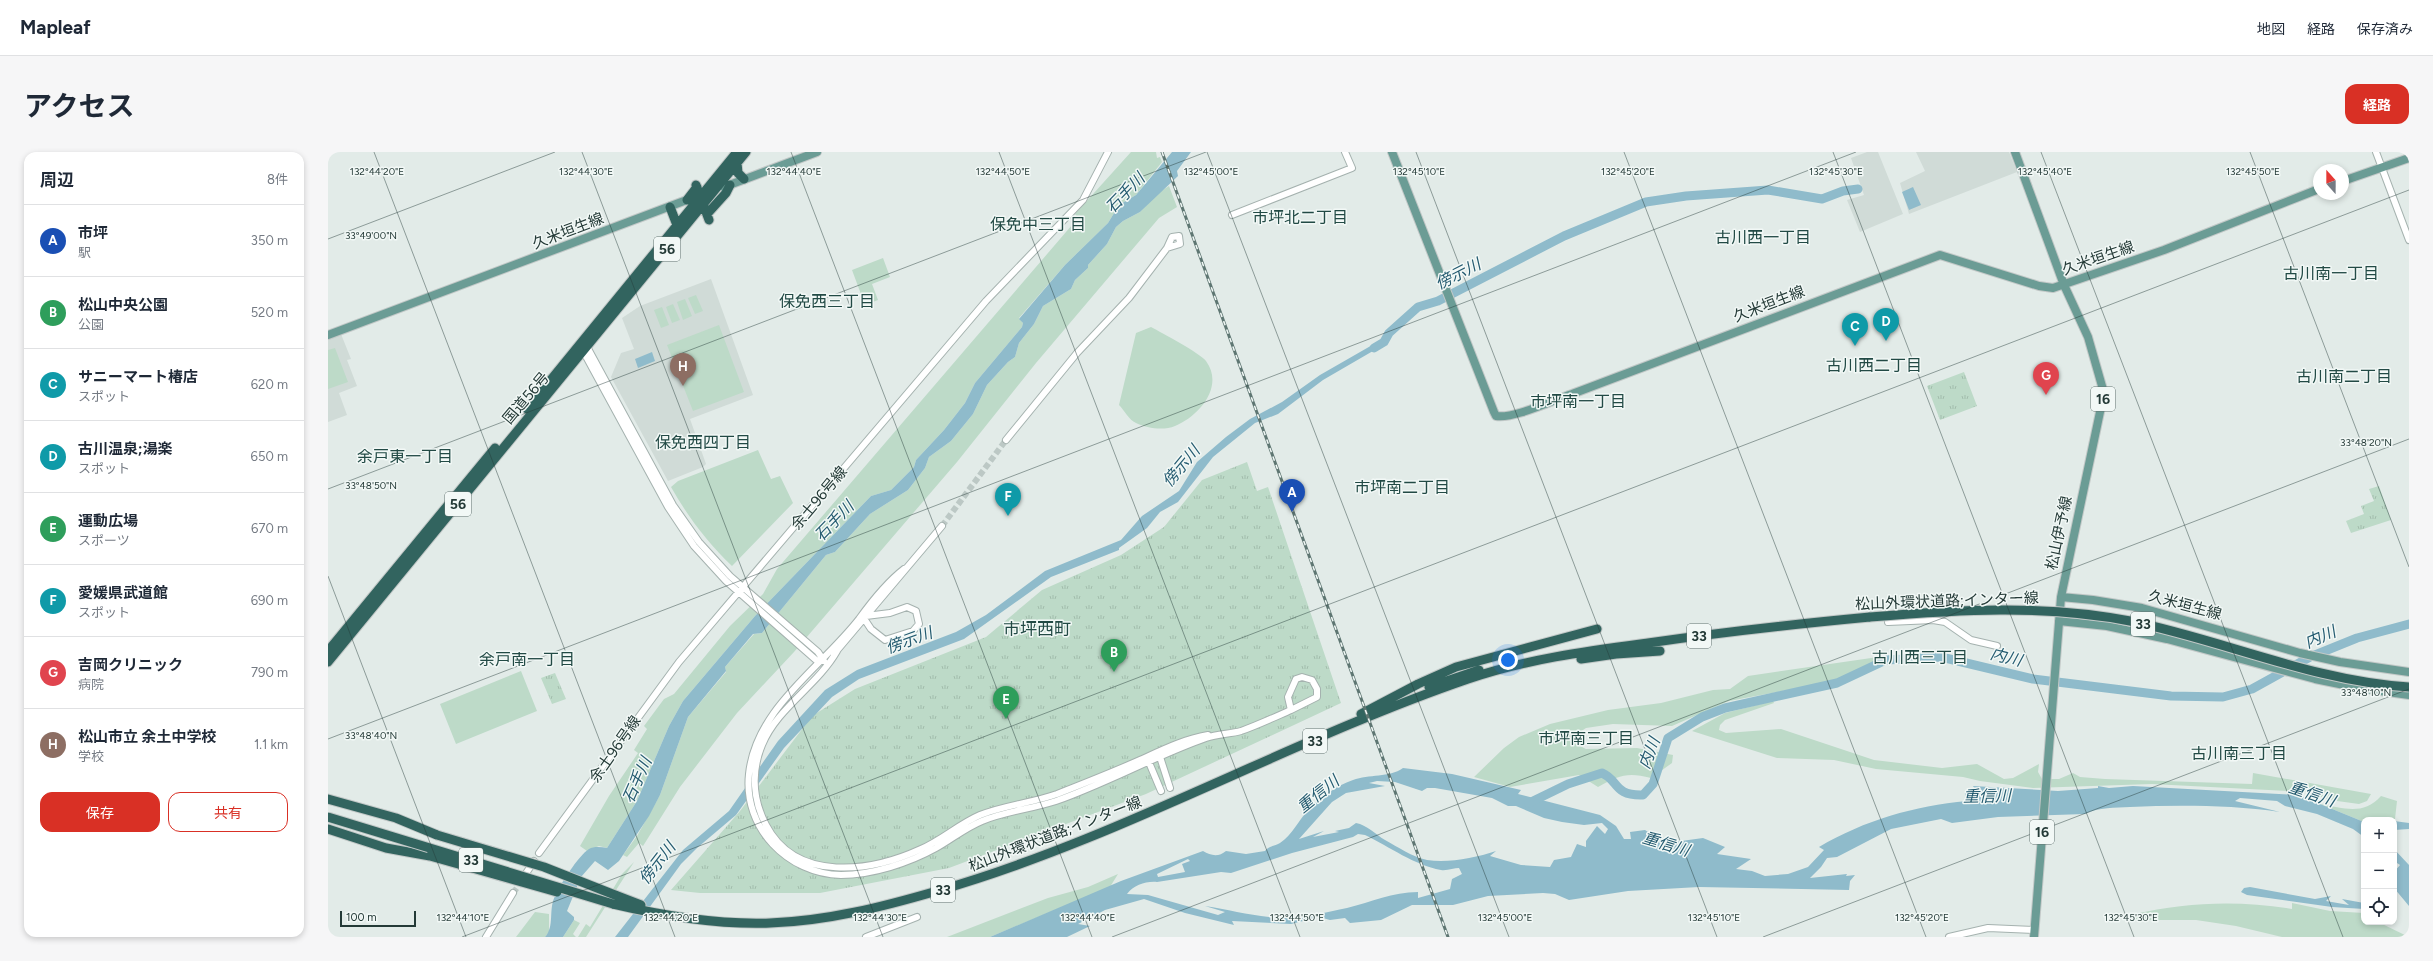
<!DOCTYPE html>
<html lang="ja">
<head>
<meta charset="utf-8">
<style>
	body { margin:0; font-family:Figtree,"Noto Sans JP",sans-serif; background:#f6f6f7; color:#1f2937 }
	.controls { position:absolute; right:12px; bottom:12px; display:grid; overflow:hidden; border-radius:8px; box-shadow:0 2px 6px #0003 }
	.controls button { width:36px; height:36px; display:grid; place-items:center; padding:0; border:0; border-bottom:1px solid #e0e1e3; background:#fff; color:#1f2937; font:20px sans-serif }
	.compass { position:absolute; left:1985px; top:12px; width:36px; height:36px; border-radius:50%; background:#fff; box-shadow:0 2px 6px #0003; rotate:339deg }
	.scale { position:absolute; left:12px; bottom:10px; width:76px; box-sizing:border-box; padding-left:4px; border:2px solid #243a37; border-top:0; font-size:11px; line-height:14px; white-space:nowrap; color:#243a37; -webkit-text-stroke:3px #f2f8f6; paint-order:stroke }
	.you { position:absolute; left:1180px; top:508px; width:14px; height:14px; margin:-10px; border:3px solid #fff; border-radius:50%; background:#1a73e8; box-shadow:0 0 0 6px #1a73e833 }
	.badge { display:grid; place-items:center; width:26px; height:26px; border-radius:50%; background:#d93025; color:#fff; font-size:13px; font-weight:700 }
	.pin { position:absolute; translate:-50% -33px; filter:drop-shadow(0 1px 2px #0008) }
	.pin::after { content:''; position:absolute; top:21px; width:14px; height:12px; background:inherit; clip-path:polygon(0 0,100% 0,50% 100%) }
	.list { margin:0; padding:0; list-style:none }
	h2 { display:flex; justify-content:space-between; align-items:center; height:52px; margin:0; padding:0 16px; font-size:17px }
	h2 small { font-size:13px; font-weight:400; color:#747a83 }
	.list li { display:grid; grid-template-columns:26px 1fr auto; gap:12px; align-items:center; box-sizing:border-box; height:72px; padding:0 16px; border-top:1px solid #e0e1e3 }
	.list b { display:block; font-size:15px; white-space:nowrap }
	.list p { margin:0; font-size:13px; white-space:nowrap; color:#747a83 }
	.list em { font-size:13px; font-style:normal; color:#747a83 }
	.actions { display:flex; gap:8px; padding:12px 16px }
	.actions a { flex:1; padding:9px 0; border:1px solid #d93025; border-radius:12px; text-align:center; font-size:14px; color:#d93025 }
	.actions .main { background:#d93025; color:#fff }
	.icon { flex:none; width:22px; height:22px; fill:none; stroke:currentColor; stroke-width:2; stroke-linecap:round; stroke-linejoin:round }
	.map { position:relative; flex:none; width:2081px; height:785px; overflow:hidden; border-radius:12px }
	header { display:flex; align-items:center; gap:24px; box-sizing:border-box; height:56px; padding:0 20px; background:#fff; border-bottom:1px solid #e0e1e3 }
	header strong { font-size:19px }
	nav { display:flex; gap:22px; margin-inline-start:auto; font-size:14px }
	.intro { display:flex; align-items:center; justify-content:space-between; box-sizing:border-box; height:96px; padding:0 24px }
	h1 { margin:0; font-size:28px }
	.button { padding:10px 18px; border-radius:12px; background:#d93025; color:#fff; font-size:14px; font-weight:700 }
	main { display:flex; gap:24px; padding:0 24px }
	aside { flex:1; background:#fff; border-radius:12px; box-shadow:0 2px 6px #0003 }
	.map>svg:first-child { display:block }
</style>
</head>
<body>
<header>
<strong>Mapleaf</strong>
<nav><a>地図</a><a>経路</a><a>保存済み</a></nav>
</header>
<div class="intro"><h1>アクセス</h1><a class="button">経路</a></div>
<main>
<aside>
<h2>周辺<small>8件</small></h2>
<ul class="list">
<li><span class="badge" style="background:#1a4fb4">A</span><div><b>市坪</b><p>駅</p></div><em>350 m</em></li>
<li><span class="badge" style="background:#2e9e5b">B</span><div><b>松山中央公園</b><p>公園</p></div><em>520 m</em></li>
<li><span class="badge" style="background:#0f9aa8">C</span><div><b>サニーマート椿店</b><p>スポット</p></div><em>620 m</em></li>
<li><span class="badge" style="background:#0f9aa8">D</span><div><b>古川温泉;湯楽</b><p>スポット</p></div><em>650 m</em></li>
<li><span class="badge" style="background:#2e9e5b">E</span><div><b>運動広場</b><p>スポーツ</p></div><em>670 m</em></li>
<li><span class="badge" style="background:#0f9aa8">F</span><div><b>愛媛県武道館</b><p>スポット</p></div><em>690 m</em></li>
<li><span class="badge" style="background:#e0444e">G</span><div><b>吉岡クリニック</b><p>病院</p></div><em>790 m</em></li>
<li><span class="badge" style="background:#8d6e63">H</span><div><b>松山市立 余土中学校</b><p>学校</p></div><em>1.1 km</em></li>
</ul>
<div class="actions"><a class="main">保存</a><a>共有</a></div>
</aside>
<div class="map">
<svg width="2081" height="785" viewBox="0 0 2081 785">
	<defs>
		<pattern id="park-tufts" width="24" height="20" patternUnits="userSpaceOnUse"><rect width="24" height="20" fill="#bddac8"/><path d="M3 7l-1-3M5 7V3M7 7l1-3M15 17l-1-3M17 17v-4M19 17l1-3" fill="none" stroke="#a2bcac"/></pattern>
	</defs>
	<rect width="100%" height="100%" fill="#e2ebe8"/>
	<path fill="#d0dbd7" d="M1539,0h11l25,62 -43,18 -13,-32 17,-5 -13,-37z
		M1588,0h93l8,20 -108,42 -9,-31 25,-12z
		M383,127l42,116 -63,24 16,45 -3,3 -35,14 -57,-104 10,-24 13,-4 -12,-31 18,-12z
		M13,182l10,25 -4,1 10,26 -18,7 8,22 -19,7v-83z"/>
	<path fill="#bddac8" d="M803,0h25l1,6 3,-1 2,5 -26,33 -17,10 -11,18 -43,42 -46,53 4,5 -1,4 -47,56 -10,20 -21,27 -28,30 -2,7 -23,23 -20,6 -116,120 -72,85 -14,25 -32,75 -30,47 -8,-2 -12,5 -7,-5 29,-50 29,-43 -4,-3 13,-21 -3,-3 20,-27 10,-5 56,-68 33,-32 14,-25 301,-351 -3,-4z
		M841,34l8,21 -18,11 -123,145 -79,99 -163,190 -57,61 -57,74 -37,59 -4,-3 -12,14 -4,-2 14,-19 23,-41 28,-78 38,-45 -1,-5 29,-33 8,-1 64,-78 9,-3 35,-38 38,-24 17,-22 4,-11 22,-16 22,-27 14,-29 21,-23 7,-5 4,-14 15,-19 9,-18 28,-17 4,-9 13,-12v-3l19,-21 9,-17 7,-6 17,-9 18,-19z
		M555,106l7,19 -18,7 6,16 -13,5 -13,-35z
		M368,143l7,16 -8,3 -7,-16z
		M357,147l7,17 -9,4 -6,-18z
		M345,152l7,16 -8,3 -6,-16z
		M334,155l7,18 -8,3 -7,-18z
		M391,173l25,67 -51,19 -26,-66z
		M823,175c11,6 49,26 55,34 19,26 -8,56 -31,65 -12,5 -28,2 -39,-3 -7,-3 -12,-13 -17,-18l17,-72z
		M7,196l13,34 -20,7v-39z
		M430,298l13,29 9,-3 13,27 -61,63c-25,-24 -44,-49 -61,-79l7,-6z
		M1557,504l-50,25 -106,20 -57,25 -59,-2 -27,4 -12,8 6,10 6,3 51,-1 36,7 -1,8 -21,15c-23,-6 -32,-3 -53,9l-19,-12 -69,12 -36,-10 30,-29 15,-11 31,-13 58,-14 53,-7 52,-13 17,-1 18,-13z
		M193,519l16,40 -81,33 -16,-40z
		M1445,549l1,2 -49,17 -5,5 -1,5 7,3 55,-4 93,31 68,8 35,-4 27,15 9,-1 26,-14 -1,8 4,7h17l14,-6 7,4 25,2 147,5 1,-11 118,21 -4,7 -8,3 -29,-4 -25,-8 -153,-8 -119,4 -53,-7 -17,-4 -87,-8 -42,-9 -57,-2 -85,-27 33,-18z
		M2053,644l16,5 -2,18 -31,1v2l-44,-18c24,4 43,12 61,-8z
		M306,710l-48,75h-8l8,-13 4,3 32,-53z
		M790,722l-8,13 -120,50h-43l101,-39 40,-11z
		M1964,751l38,8 34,2v9h14l31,15h-127l-46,-11 -40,-6h-61l-1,-6c53,-12 105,-14 158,-5z
		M207,760l14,2v18l-4,5h-29z
		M246,768l6,3 -7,11 3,3h-13z"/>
	<path fill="url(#park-tufts)" d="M1636,220l13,34 -37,14 -13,-34z
		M919,310l10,29 11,-4 73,216 -195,91 -197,74 -129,25h-120l-29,-3 69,-79 72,-95 43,-27 131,-52 56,-47 79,-35 43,-28 38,-47z
		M2051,334l12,34 -40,13 -5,-12 18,-7 -3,-8 13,-5 -5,-12z
		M227,521l11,26 -14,5 -11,-26z"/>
	<path fill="#8fbbcb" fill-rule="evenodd" d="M844,0h19l-14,19 1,5 -38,36 -17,9 -7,6 -9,17 -19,21v3l-13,12 -4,9 -28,17 -9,18 -15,19 -4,14 -7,5 -21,23 -14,29 -22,27 -22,16 -4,11 -17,22 -38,24 -35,38 -9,3 -64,78 -9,1 -28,33 1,4 -38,46 -28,78 -11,21 -30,45 -11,9 -13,-9 -14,16 -14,34 7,6v3l-11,17h-18c10,-11 3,-27 10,-41 4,-10 24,-41 34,-47 5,-3 12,-2 18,-1l30,-47 32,-75 14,-25 72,-85 116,-120 20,-6 23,-23 2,-7 28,-30 21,-27 10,-20 47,-56 1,-4 -4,-4 46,-54 43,-42 11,-18 17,-10z
		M1585,35l8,18 -12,5 -7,-18z
		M1053,188l4,4 -62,36 -45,34 -23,9 -42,34 -35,45 -18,10 -13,16 -28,20v2l-68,27 -87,62 -105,40 -27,18 -48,51 -48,67 -39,33 -16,16 -53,73h-13l68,-87 46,-39 49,-70 47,-51 32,-20 99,-38 30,-17 59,-44 76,-31 21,-24 37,-25 18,-29 29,-25 24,-18 32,-17 38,-27z
		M324,200l3,9 -17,7 -3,-9z
		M1075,616l49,6 69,16 -3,4 82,21 16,11 8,13h7l-1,-7 15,-2 9,6 20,6 29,-4 22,9 -8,7 34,5 -15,10 16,2 13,5 23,-2 20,-7 16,-17 -5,-3c46,-27 95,-41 148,-46l-2,-8 11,-2 -3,-5 85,5 40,-3v-2l11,2 24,-2 165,9 66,27v15l-11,-8 -36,-15 -32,-8 -8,-5 -37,-3 -5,3 45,11c-50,-7 -100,-7 -150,-5 -15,1 -31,0 -45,7l-87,3 -46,6 -11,-4 -50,10 -54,28 -10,1 -6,9 -11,11 37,-4 -1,2 9,-1 -5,6 -1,9 -150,-3 -71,4 -59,9 -14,-6 -12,-1 -55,3 -35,9h-41l-31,15 -31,3 -5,-5 -15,2 -11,-3 -28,7 -59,-3 2,4 -49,-12 -41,-14 -39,11 -27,14 12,2 -23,11h-77l131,-56 82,-30c8,5 16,6 23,0l20,3 19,-3c4,-5 10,-5 15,-8 12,-8 19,-23 28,-33 11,-12 30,-25 45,-30 16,-6 36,-2 50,-12zM1049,629l18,1 27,9 5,-3h8l57,10 16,8h8l28,12 18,4 22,3 18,-2 6,6 -3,5 -8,-8 -11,15v6l-9,-3 -6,13 -17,3 -4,7 -29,-2 -31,-9 6,-5c-21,7 -47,12 -69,9 -15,-3 -29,-13 -42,-20 -10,-6 -18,-15 -29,-17l-7,5 -14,3 4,1 -26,5 11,-6 -25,8 33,-37 14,-9 39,-7 -16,-3zM1030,682l7,1c25,12 49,30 76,35 6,1 13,-2 18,-2l3,6 -10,5 -2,10 -32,9v-6c-26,0 -46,10 -71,16 -23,5 -54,12 -78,9 -21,-2 -43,-8 -64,-11l20,6 -7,3 -70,-20 -21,-1c7,-9 19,-13 30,-12l64,-10 10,1 61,-20 61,-16zM860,707l2,2 -8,3 3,8 -27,5 -1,-3z
		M2066,669l15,2v6l-15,1z
		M2066,697l15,16v41l-15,-18 2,-7 -2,-9 6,-7 -6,-4z
		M1922,735l65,12 16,-3 -5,5 23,4 -7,-6 22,4v6l-32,-2 -85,-12 -6,-3 3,-4z"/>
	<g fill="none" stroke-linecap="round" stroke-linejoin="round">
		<path stroke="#8fbbcb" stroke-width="9" d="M1046,196l10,-6 5,-9 29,-26 20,-6 126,-65 82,-34 40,-6 82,-6 54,9 21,-8 15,-2
			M1201,651l39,-19 34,-11c17,7 11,23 41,22l10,-11 15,-46 34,-21 23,-9 112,-25 49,-23 55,-3 92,22 138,17 52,1 29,-8 58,-32 47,-19 52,-14"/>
		<path stroke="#bcc8c5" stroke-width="6" stroke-dasharray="6 3" stroke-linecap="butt" d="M614,374l64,-86
			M185,741l6,-8"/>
		<g stroke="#a5b2af" stroke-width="8">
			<path id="minor" d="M2048,0l33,88
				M904,63l120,-47 -7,-16
				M258,193l87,160 26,37 31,34 88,76 6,9
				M254,197l86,158 26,39 32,35 90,79 7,1
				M678,288l71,-87 52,-55 38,-50 5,-11 7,-1 1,8 -13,4
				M576,417c-18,14 -32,32 -45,50 -38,49 -103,89 -110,155 -6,54 39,100 92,101 31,0 68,-12 95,-27 16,-9 29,-20 46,-27 24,-10 50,-12 74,-20 51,-18 99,-45 150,-63 11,-4 24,-4 35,-7 17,-6 34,-14 50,-21
				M535,465l8,12 14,11 28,-9 6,-7 -3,-13 -9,-4 -17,6 -24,3
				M1560,470l45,-2 12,2 26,18 26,6
				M509,499c-20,35 -60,57 -75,94 -11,27 -9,55 4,80 30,58 105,47 155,24 21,-9 38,-25 59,-34 25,-10 52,-12 77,-21 28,-11 56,-22 83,-34 22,-10 44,-21 68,-25
				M506,502l108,-128
				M974,525l10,3 5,9v8l-26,13 -3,-13 8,-18z
				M828,603l4,2 10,31
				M820,608l13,31
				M211,701l140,-191 307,-361 97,-101 25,-48
				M195,726l11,-17
				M158,785l27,-44
				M538,785l51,-20
				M1621,785l39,-9 46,2"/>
		</g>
		<g stroke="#c2c8c7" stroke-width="10">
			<path id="major" d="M1064,0l102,260 2,4c18,3 57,-16 76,-22l368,-139 99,31 14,2 111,-38 155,-61
				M1687,0l49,133 24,52 16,56 -43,204 -27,340
				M2015,29l66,-23
				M396,35l93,-35
				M0,183l364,-137
				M1733,445l32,3 49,8 158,45 40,9 69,10
				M1731,469l48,5 60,13 148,40 44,9 50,7"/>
		</g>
		<g stroke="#c2c8c7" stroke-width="11">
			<path id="highway" d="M409,11l1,10 6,6
				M368,33l13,35
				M359,48l10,-13
				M342,55l7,18
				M379,62l19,-21 4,-8
				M199,257l210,-257
				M0,499l167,-203
				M1253,507l35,-5 44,-3
				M0,510l418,-510
				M1101,535l50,-17
				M1033,562l57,-30 38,-17 141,-38
				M0,647l68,19 41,17
				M0,677l58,19 44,8
				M287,743l26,10
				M285,752c51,12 104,21 157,19 57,-2 112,-16 167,-32 184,-53 350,-150 531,-212 58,-20 120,-28 180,-36 74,-11 148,-19 222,-26"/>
		</g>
		<use href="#minor" stroke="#fff" stroke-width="6"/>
		<use href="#major" stroke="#6b9c95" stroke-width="8"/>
		<use href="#highway" stroke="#32645f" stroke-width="9"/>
		<g stroke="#5e7672" stroke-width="3">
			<path id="rail" d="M834,0l286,785"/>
		</g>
		<use href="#rail" stroke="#f2f8f6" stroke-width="1.5" stroke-dasharray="4.5" stroke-linecap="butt"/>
		<g stroke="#c2c8c7" stroke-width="11" stroke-linecap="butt">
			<path id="highway-bridge" d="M1542,465c86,-7 174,-13 260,4 93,19 183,60 279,66
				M0,665l285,87
				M109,683l107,32 71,28
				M102,704l127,36"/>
		</g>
		<use href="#highway-bridge" stroke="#32645f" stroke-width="9"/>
	</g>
	<path fill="none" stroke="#243a37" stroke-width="1" stroke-opacity="0.45" d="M46,0l301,785M254,0l301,785M463,0l301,785M671,0l301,785M879,0l302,785M1088,0l301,785M1296,0l302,785M1505,0l301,785M1713,0l302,785M1922,0l159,415M0,87l227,-87M0,337l878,-337M0,424l138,361M0,587l1528,-587M134,785l1947,-747M784,785l1297,-498M1435,785l646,-248"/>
	<g text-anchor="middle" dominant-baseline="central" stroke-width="3" stroke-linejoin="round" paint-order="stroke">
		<g fill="#f2f8f6" stroke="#627370" stroke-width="1">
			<rect x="326" y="85" width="26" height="24" rx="3"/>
			<rect x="1763" y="235" width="24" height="24" rx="3"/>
			<rect x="117" y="340" width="26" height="24" rx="3"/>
			<rect x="1803" y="460" width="24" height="24" rx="3"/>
			<rect x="1359" y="472" width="24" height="24" rx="3"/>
			<rect x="975" y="577" width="24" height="24" rx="3"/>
			<rect x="1702" y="668" width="24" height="24" rx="3"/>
			<rect x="131" y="696" width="24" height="24" rx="3"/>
			<rect x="603" y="726" width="24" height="24" rx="3"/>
		</g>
		<g font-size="14" font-weight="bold" fill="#243a37">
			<text x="339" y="97">56</text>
			<text x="1775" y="247">16</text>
			<text x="130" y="352">56</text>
			<text x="1815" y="472">33</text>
			<text x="1371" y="484">33</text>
			<text x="987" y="589">33</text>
			<text x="1714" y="680">16</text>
			<text x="143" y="708">33</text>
			<text x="615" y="738">33</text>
		</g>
		<g font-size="15" fill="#243a37" stroke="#f2f8f6">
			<text transform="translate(240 79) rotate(-21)">久米垣生線</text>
			<text transform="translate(1770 106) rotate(-19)">久米垣生線</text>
			<text transform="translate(1441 152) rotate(-21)">久米垣生線</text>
			<text transform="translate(198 246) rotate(-50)">国道56号</text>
			<text transform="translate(491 346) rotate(-50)">余土96号線</text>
			<text transform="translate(1731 381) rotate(-78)">松山伊予線</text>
			<text transform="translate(1619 449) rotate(-2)">松山外環状道路;インター線</text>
			<text transform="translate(1857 453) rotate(15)">久米垣生線</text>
			<text transform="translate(287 597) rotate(-55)">余土96号線</text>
			<text transform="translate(727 682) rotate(-21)">松山外環状道路;インター線</text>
		</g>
		<g font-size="16" font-style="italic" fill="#245b70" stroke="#f2f8f6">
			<text transform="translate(797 41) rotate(-46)">石手川</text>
			<text transform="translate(1130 122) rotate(-27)">傍示川</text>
			<text transform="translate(853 314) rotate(-50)">傍示川</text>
			<text transform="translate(506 369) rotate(-46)">石手川</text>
			<text transform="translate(1992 485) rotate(-23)">内川</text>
			<text transform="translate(581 488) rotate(-20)">傍示川</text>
			<text transform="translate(1678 505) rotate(14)">内川</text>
			<text transform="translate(1321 601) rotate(-69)">内川</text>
			<text transform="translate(309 628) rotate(-66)">石手川</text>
			<text transform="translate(990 642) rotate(-39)">重信川</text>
			<text transform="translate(1984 642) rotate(19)">重信川</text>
			<text transform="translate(1659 644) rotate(-1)">重信川</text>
			<text transform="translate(1338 692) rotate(17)">重信川</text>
			<text transform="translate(329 711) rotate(-52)">傍示川</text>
		</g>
		<g font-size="16" fill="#224a45" stroke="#f2f8f6">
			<text x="972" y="65">市坪北二丁目</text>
			<text x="710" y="72">保免中三丁目</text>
			<text x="1435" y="85">古川西一丁目</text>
			<text x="2003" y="121">古川南一丁目</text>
			<text x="499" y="149">保免西三丁目</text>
			<text x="1546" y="213">古川西二丁目</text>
			<text x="2016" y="224">古川南二丁目</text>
			<text x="1250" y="249">市坪南一丁目</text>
			<text x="375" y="290">保免西四丁目</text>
			<text x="77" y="304">余戸東一丁目</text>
			<text x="1074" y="335">市坪南二丁目</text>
			<text x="1592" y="505">古川西三丁目</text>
			<text x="199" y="507">余戸南一丁目</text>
			<text x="1258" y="586">市坪南三丁目</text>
			<text x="1911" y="601">古川南三丁目</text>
		</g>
		<g font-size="17" fill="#224a45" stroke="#f2f8f6">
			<text x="709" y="477">市坪西町</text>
		</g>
	</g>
	<g font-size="10" text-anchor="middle" fill="#243a37" stroke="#f2f8f6" stroke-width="3" stroke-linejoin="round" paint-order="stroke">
		<text x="49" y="23">132°44'20"E</text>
		<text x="258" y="23">132°44'30"E</text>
		<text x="466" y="23">132°44'40"E</text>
		<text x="675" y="23">132°44'50"E</text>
		<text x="883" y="23">132°45'00"E</text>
		<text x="1091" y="23">132°45'10"E</text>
		<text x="1300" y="23">132°45'20"E</text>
		<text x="1508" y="23">132°45'30"E</text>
		<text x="1717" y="23">132°45'40"E</text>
		<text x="1925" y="23">132°45'50"E</text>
		<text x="43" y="87">33°49'00"N</text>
		<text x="2038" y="294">33°48'20"N</text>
		<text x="43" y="337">33°48'50"N</text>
		<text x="2038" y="544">33°48'10"N</text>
		<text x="43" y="587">33°48'40"N</text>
		<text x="135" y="769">132°44'10"E</text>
		<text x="343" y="769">132°44'20"E</text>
		<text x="552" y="769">132°44'30"E</text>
		<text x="760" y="769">132°44'40"E</text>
		<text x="969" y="769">132°44'50"E</text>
		<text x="1177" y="769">132°45'00"E</text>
		<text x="1386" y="769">132°45'10"E</text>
		<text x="1594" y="769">132°45'20"E</text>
		<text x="1803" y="769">132°45'30"E</text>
	</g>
</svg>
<div class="controls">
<button>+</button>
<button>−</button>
<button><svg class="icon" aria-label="locate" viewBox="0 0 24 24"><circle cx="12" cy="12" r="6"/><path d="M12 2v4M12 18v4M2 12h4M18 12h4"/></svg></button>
</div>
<svg class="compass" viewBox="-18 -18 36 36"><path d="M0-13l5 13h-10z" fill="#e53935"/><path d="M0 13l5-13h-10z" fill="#747a83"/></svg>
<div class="scale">100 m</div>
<div class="you"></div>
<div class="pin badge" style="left:964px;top:360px;background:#1a4fb4">A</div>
<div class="pin badge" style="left:786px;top:520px;background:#2e9e5b">B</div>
<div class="pin badge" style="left:1527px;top:194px;background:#0f9aa8">C</div>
<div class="pin badge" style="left:1558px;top:189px;background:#0f9aa8">D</div>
<div class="pin badge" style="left:678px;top:567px;background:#2e9e5b">E</div>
<div class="pin badge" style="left:680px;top:364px;background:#0f9aa8">F</div>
<div class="pin badge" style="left:1718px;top:243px;background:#e0444e">G</div>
<div class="pin badge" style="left:355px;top:234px;background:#8d6e63">H</div>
</div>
</main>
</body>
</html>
